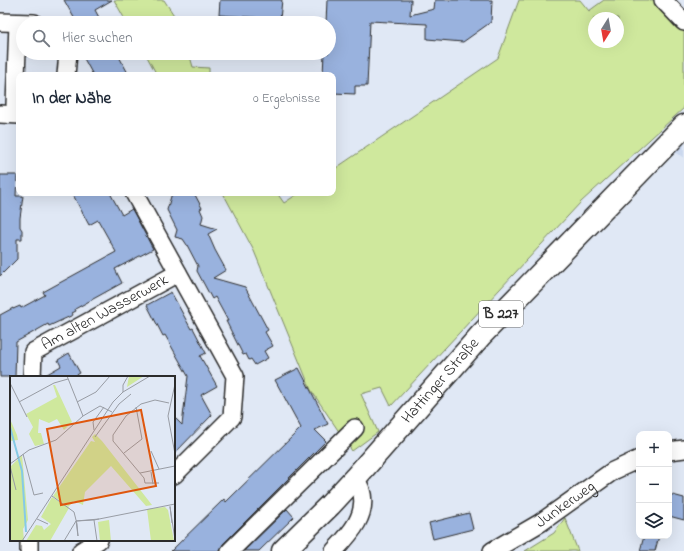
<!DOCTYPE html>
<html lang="de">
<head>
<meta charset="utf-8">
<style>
	body { margin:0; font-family:"Indie Flower",sans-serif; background:#f2f2f3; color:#1f2937 }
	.controls { position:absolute; right:12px; bottom:12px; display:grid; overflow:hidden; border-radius:8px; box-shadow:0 4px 16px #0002 }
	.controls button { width:36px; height:36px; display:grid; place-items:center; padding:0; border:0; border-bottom:1px solid #e0e1e3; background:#fff; color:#1f2937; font:20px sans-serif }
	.compass { position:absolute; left:588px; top:12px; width:36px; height:36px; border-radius:50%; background:#fff; box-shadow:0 4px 16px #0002; rotate:191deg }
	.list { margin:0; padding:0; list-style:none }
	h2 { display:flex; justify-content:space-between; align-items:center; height:52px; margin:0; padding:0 16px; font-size:17px }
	h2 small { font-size:13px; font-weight:400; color:#747a83 }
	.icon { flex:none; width:22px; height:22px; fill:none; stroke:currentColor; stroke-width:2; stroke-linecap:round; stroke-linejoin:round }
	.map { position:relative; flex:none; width:684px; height:551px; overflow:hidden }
	.search { position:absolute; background:#fff; box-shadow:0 4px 16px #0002; left:16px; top:16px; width:320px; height:44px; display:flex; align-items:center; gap:10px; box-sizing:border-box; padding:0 14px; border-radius:22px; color:#747a83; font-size:15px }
	.panel { position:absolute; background:#fff; box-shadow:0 4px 16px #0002; left:16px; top:72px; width:320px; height:124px; border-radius:8px }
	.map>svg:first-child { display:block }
</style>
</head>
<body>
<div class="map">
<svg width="684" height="551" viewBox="0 0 684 551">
	<rect width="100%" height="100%" fill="#e0e8f5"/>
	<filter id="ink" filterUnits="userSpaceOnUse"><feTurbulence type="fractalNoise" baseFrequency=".025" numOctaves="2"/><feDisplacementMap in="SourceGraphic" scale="8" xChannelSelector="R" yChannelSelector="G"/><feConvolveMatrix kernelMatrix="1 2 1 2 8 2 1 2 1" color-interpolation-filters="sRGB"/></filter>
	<g filter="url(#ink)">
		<path fill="#cbd8ee" d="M684,137v21l-12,-8z"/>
		<path fill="#cfe89d" stroke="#7d8a64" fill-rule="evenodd" d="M114,0h50l15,23h-52z
			M519,0h61l9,11 15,-11h57l23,26v82l-103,94 -190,204 -9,-18 -21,6 17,38 -26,19 -41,-61 -57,-139 -31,-58h54l7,10 15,-10h34v-23l165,-112zM594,18h24v24h-24z
			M145,53h44l4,14 16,1v7h-52z
			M565,518l13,33h-53l29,-18z"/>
		<path fill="#99b2de" stroke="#2b2b2b" d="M64,0h48l-17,10 7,13h-25z
			M220,0h62l-2,19 -61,-4z
			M327,0h84l-1,15 24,-6 1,-9h57l-1,22 -28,20 -36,-3v-15l-57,-3 -3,65h-12v8l-22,-1v-18h-10l1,-22h5v-30h-3z
			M81,53h36l12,22h-36z
			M0,175h17l-1,21h7l-3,22v9l2,3v9h-5v20l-17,17z
			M72,193h38l12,22 10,-6 21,40 -38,20 7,14 -47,26 1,2 -4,2 1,2 -24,11 -1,-2 -32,18 -1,35h-15v-62l13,-7v1l7,-3 1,2 24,-13 -2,-3 73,-40 -18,-32 -9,5z
			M172,193h22l8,15 -2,1 3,7 -2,8 16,5 -9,5 7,16 11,20 -13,8 32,9 23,43 -3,2 8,14 -9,5 4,7 -13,7 -4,-6 -2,1 -3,-6 -3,1 -17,-34h2l-13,-24 -3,2 -15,-28 1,-5 -11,-21 -4,-6 -8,-2 2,-7 -10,-20z
			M171,292l20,37 2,-1 13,25 -6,3 17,30 -16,9 11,20 -38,39v-37l8,8 6,-49 -23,-41 -2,1 -16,-31z
			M69,353l11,20 -7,4h-31l19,-11 -3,-6z
			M299,368l29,56 -13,6 11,11 -103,103 -3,7h-49l53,-52 2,3 75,-74 -26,-48z
			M669,494l15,4v22l-15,-4z
			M287,509l7,8 -35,34h-15z
			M469,513l4,16 -40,10 -4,-16z
			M644,536h15l-4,15h-15z"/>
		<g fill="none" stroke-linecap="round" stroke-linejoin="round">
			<g stroke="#2b2b2b" stroke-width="20">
				<g id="minor">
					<path d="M663,0l21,22"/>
					<path d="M0,22l34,1"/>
					<path d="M66,75l2,-22"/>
					<path d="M15,105l3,-82"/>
					<path d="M0,114l19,1"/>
					<path d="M134,193l101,183 -3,41 -58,58"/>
					<path id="s1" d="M32,377l1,-25 145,-79"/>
					<path d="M669,451l15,-2"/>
					<path d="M29,551v-11"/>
					<path d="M81,551l18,-11"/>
					<path d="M230,551l125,-123"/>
					<path d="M334,551c15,-16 35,-36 27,-61 -1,-4 -4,-8 -6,-12"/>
					<path id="s2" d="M492,551l48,-28 73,-52 26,-12"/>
				</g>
			</g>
			<g stroke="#2b2b2b" stroke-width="25">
				<g id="major">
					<path id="s3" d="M283,551l47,-46 25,-27 126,-143 203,-209"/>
				</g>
			</g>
			<use href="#minor" stroke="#fff" stroke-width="17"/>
			<use href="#major" stroke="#fff" stroke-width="22"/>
		</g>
	</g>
	<g text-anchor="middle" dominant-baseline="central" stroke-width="3.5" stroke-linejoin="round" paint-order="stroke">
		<rect fill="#fff" stroke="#6b6b6b" stroke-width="1" x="479" y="301" width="44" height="26" rx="3"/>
		<g font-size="15" font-weight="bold" fill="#2b2b2b">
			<text x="501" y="314">B 227</text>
		</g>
		<g font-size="16" fill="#2b2b2b" stroke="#fff">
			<text stroke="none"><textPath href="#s1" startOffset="107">Am alten Wasserwerk</textPath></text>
			<text stroke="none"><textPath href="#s3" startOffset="232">Hattinger Straße</textPath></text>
			<text stroke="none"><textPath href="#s2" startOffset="87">Junkerweg</textPath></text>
		</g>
	</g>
	<g transform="translate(10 376)">
		<rect width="165" height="165" fill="#e0e8f5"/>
		<path d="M119,0h15l-17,11zM43,9h2l17,37 -8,8 -7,-11 -8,4 -10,-4 -1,14h3l3,11 -9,2 -6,-12 4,-7 -7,-13 31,-17zM0,43l7,16 1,5 -8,1zM85,58l7,7 50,64 -6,1 -35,-40 -26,26 -2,13 -9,-4 -6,6 -15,-11 38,-55 4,1 -3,-5zM12,79l6,65 -5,9 1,12h-14v-74zM42,121l17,11 -19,33h-24l10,-16 6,1 2,4 7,-6 -10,-7zM155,131l3,3 6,31h-23l-4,-32zM99,144l2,21h-11l-2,-19z" fill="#cfe89d"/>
		<path fill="none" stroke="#85cae6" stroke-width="2" d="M0,51l12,44 4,61"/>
		<path fill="none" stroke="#989ca4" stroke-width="1" d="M57,0l16,40M0,7l17,34M165,8l-7,32 7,38M113,16v-7l5,-9M9,26l35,-19 14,-4M67,26l19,-10 14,-16M84,54l-1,-8 11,-15M85,61l24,-33 12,-10M141,75l8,18M114,77l18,-14 -6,-32M13,78l11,41 9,-2M0,88l19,-14 27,-10 27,-24 17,-10 12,6M0,90l6,24M141,96l2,12M130,97l35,-7M149,107h-14l-1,-5 -31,-37v-6l13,-19 15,-12 14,-4 14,3M42,120l22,16 3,12 1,12 -2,-15M160,130l2,17M160,131l5,33M27,143l11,5M84,144l3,21M66,145l18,-1 81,-16M66,145l23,-2M12,165l91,-139 10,-10 27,-16M54,165l12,-20"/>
		<path fill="#df570e" fill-opacity="0.15" stroke="#df570e" stroke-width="2" d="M131,34l15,76 -95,19 -14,-76z"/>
		<rect width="165" height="165" fill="none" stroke="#2b2b2b" stroke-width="2"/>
	</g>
</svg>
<div class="controls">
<button>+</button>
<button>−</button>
<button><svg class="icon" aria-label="layers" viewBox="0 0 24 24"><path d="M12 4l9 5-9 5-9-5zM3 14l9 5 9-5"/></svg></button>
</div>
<svg class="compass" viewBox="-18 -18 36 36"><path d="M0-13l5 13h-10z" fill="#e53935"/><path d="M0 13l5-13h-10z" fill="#747a83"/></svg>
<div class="search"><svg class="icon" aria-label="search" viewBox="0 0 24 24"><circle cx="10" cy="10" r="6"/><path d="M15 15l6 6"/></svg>Hier suchen</div>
<section class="panel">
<h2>In der Nähe<small>0 Ergebnisse</small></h2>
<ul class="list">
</ul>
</section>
</div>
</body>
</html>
